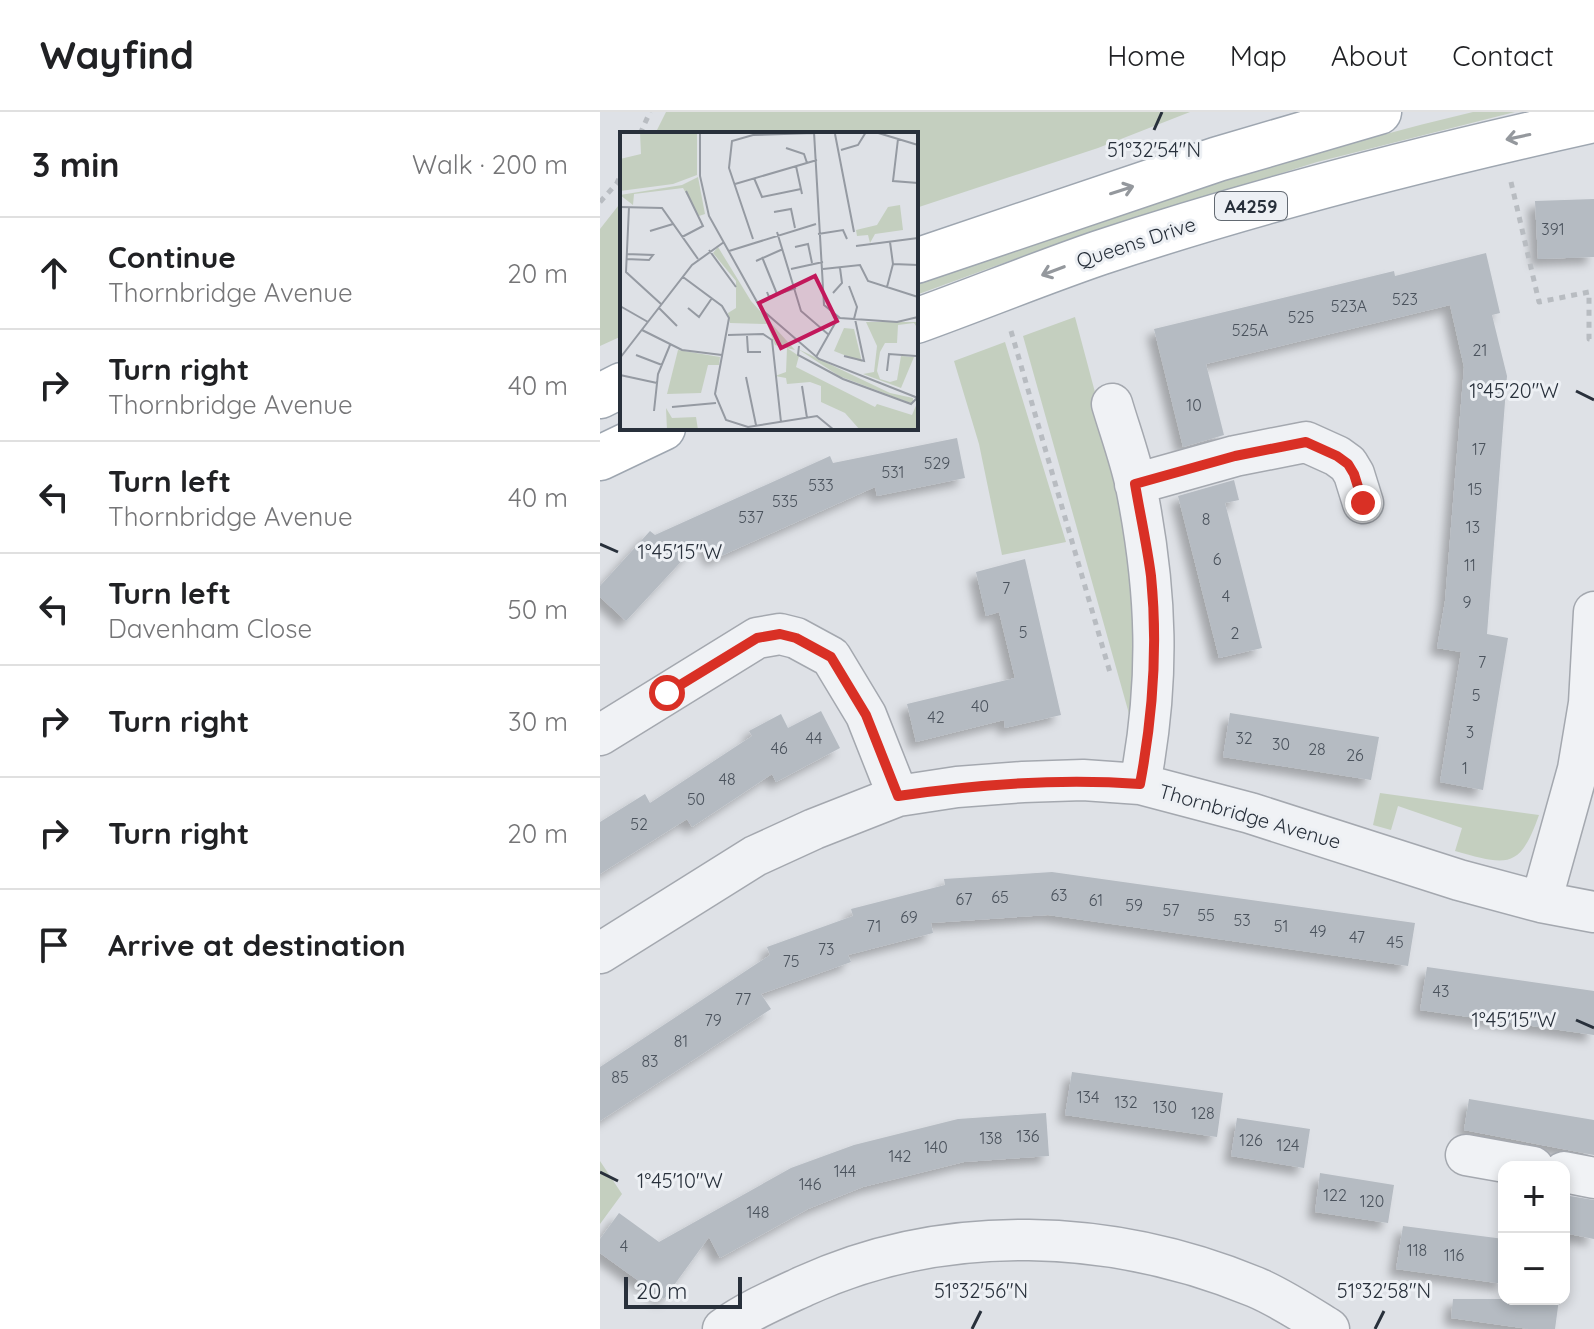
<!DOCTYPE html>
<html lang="en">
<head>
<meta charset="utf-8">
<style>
	body { margin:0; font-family:Quicksand,sans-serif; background:#f6f6f6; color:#202124 }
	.controls { position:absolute; right:24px; bottom:24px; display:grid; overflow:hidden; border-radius:16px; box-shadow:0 4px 12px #0003 }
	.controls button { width:72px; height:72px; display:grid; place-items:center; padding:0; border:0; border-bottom:2px solid #e0e0e0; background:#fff; color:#202124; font:40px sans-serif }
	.scale { position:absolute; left:24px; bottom:20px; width:118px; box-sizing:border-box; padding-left:8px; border:4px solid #28303b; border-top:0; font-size:22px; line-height:28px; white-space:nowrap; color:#28303b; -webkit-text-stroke:6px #edf0f4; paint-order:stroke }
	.stop { position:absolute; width:24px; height:24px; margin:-18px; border:6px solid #d93025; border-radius:50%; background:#fff }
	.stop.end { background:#d93025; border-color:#fff; box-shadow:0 2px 8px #0008 }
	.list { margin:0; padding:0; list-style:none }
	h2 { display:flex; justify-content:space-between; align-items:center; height:104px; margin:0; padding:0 32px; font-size:34px }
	h2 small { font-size:26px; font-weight:400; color:#757577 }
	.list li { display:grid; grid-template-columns:52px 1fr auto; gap:24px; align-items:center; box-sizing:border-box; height:112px; padding:0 32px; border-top:2px solid #e0e0e0 }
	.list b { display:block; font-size:30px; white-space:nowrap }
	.list p { margin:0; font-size:26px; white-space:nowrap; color:#757577 }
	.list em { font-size:26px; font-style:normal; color:#757577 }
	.icon { flex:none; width:44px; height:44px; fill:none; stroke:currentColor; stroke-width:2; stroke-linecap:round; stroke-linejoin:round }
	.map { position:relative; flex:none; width:994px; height:1217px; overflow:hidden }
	header { display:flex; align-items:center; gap:48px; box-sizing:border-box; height:112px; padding:0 40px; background:#fff; border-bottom:2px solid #e0e0e0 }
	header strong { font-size:38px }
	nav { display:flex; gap:44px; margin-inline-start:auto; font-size:28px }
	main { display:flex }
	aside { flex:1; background:#fff }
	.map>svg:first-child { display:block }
</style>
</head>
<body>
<header>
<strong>Wayfind</strong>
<nav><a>Home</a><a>Map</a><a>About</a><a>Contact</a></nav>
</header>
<main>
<aside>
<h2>3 min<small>Walk · 200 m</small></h2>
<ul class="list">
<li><svg class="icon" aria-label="ahead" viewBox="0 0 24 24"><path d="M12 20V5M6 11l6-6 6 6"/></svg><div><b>Continue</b><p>Thornbridge Avenue</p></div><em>20 m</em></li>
<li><svg class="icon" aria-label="right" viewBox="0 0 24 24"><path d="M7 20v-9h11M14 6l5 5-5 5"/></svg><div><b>Turn right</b><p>Thornbridge Avenue</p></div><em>40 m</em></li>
<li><svg class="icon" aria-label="left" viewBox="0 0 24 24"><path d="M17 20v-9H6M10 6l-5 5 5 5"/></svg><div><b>Turn left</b><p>Thornbridge Avenue</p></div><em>40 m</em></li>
<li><svg class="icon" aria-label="left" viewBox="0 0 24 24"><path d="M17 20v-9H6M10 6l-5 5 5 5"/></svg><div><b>Turn left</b><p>Davenham Close</p></div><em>50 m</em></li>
<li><svg class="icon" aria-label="right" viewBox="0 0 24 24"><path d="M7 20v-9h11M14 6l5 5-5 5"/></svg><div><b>Turn right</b></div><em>30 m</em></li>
<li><svg class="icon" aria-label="right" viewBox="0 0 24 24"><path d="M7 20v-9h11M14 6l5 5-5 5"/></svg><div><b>Turn right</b></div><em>20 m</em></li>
<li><svg class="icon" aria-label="arrive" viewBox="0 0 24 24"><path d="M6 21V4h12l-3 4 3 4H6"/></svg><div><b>Arrive at destination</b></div></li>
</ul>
</aside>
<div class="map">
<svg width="994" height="1217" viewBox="0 0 994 1217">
	<defs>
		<filter id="shadow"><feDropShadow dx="-7" dy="7" stdDeviation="4" flood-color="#0004"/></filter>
	</defs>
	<rect width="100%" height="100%" fill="#dee1e6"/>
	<path fill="#c4cfbf" d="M66,0h524l-92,36 -182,60v-74h-261z
		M873,0h42l-198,50 -250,78 -151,55v-11l10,-4c180,-62 361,-124 547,-168z
		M22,89v135l-22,10v-117z
		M475,205l30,113 29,145 -1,153 -110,-392z
		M405,230l61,200 -64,13 -23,-111 -25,-83z
		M780,681l159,22c-19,54 -31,51 -84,36l7,-23 -64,-22 -7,24 -18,-5z
		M0,1049l22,33 -22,30z"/>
	<path fill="#b5bbc2" filter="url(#shadow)" d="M994,87v58l-56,2 -3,-58z
		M886,141l14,60 -8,2 15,61 -20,258 21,4 -25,152 -43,-8 21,-130 -24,-4 8,-47 19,-234 -14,-62 -244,59 18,71 -41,12 -29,-118 240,-58 1,5z
		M357,326l8,40 -88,18 -2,-9 -163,73 -10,-21 -76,82 -26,-24v-11l50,-55 5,4 175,-79 3,7z
		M634,368l5,20 -14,3 37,145 -43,10 -41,-162z
		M425,447l36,156 -56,13 -1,-8 -88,22 -9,-38 108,-26 -16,-66 -13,4 -10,-44z
		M221,599l19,37 -64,34 -4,-8 -80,53 -5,-8 -87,55v-52l45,-28 5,9 102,-67 -3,-5 32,-17 7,14z
		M630,601l149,24 -8,43 -148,-23z
		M452,760l363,51 -7,43 -360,-51 -117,8 2,10 -85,22 3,7 -90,32 10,15 -171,112v-54l170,-112 -3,-8 86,-31 -2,-7 94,-24 -1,-6z
		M827,855l167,24v44l-174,-25z
		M472,960l151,21 -6,44 -152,-22z
		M869,987l125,21v35l-130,-25z
		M446,1001l3,43 -85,6 -101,25 -55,22 -88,49 -11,-21 -45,62 -64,-46v-14l19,-26 40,29 132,-74 63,-23 104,-26z
		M637,1006l73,11 -6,39 -73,-12z
		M720,1061l74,12 -6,38 -73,-11z
		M964,1083l30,5v39l-30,-6z
		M803,1114l101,13v45l-108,-15z
		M853,1187h106l-4,30h-26l-78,-11z"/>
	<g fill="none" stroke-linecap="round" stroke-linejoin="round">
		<g stroke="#a4a8af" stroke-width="43">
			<path id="minor" d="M512,292c8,27 18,54 24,82 21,105 24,193 4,298
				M535,372l100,-28 71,-14 31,14 11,8 6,10 9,29
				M0,623l157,-97 23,-4 16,4 35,19 35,58 32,81
				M941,790l37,-133 11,-66 5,-91
				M0,841l155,-97 59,-27 84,-33 59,-9 66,-5 60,-2 57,4 110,29 209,67 82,22 53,10
				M866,1043l67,12
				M964,1060l30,6
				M123,1217c25,-18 53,-30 81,-43 142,-65 308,-58 451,1 26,11 50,27 74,42"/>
		</g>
		<g stroke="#9ea6b0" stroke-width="47">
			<path id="major" d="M316,149l302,-102 161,-47
				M316,209c61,-22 122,-47 183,-68 162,-54 328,-96 495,-133
				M0,284l22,-11
				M0,346l63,-30"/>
		</g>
		<path stroke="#b8bcc1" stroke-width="5" stroke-dasharray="6 6" stroke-linecap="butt" d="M40,22l10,-22
			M911,70l28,120 50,-10v47l5,1
			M0,90l17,-19 5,-12
			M411,219l100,345"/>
		<use href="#minor" stroke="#f0f2f5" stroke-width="40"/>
		<use href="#major" stroke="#fff" stroke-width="44"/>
	</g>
	<defs><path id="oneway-shaft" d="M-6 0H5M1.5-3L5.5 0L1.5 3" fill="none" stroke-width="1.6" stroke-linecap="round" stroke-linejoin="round" transform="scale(2)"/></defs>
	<g stroke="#94989d">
		<use href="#oneway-shaft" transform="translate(918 25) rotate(168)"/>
		<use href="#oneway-shaft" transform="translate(522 78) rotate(-18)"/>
		<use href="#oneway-shaft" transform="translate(453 159) rotate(159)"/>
	</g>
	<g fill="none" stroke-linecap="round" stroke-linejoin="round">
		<path stroke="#d93025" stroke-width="10" d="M67,581l90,-55 23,-4 16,4 35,19 35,58 32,81c81,-12 161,-18 242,-12 13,-69 18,-138 11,-208 -4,-31 -11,-62 -16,-92l100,-28 71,-14 31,14 11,8 6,10 9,29"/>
	</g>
	<path fill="none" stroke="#28303b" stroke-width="3" d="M554,18l8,-18M976,279l18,9M0,432l18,8M976,908l18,8M0,1060l18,9M372,1217l9,-18M775,1217l9,-18"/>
	<g text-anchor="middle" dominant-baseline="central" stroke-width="6" stroke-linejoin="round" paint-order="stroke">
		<g font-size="16" fill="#4b535d">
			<text x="953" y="117">391</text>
			<text x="805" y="187">523</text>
			<text x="749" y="194">523A</text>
			<text x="701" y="205">525</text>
			<text x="650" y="218">525A</text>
			<text x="880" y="238">21</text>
			<text x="594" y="293">10</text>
			<text x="879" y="337">17</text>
			<text x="337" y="351">529</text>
			<text x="293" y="360">531</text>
			<text x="221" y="373">533</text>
			<text x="875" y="377">15</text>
			<text x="185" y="389">535</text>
			<text x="151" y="405">537</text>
			<text x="606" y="407">8</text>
			<text x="873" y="415">13</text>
			<text x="617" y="447">6</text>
			<text x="870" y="453">11</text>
			<text x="406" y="476">7</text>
			<text x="626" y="484">4</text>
			<text x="867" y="490">9</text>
			<text x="423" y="520">5</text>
			<text x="635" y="521">2</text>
			<text x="882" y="550">7</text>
			<text x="876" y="583">5</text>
			<text x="380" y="594">40</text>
			<text x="336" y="605">42</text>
			<text x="870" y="620">3</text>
			<text x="214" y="626">44</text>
			<text x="644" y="626">32</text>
			<text x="681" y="632">30</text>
			<text x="179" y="636">46</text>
			<text x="717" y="637">28</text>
			<text x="755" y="643">26</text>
			<text x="865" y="656">1</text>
			<text x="127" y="667">48</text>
			<text x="96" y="687">50</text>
			<text x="39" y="712">52</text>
			<text x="459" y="783">63</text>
			<text x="400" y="785">65</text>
			<text x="364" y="787">67</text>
			<text x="496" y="788">61</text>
			<text x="534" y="793">59</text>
			<text x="571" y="798">57</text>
			<text x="606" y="803">55</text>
			<text x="309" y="805">69</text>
			<text x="642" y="808">53</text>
			<text x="274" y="814">71</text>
			<text x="681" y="814">51</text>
			<text x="718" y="819">49</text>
			<text x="757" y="825">47</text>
			<text x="795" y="830">45</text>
			<text x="226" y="837">73</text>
			<text x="191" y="849">75</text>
			<text x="841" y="879">43</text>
			<text x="143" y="887">77</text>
			<text x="113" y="908">79</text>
			<text x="81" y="929">81</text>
			<text x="50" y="949">83</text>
			<text x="20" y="965">85</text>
			<text x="488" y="985">134</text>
			<text x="526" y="990">132</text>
			<text x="565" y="995">130</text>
			<text x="603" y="1001">128</text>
			<text x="428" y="1024">136</text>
			<text x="391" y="1026">138</text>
			<text x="651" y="1028">126</text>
			<text x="688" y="1033">124</text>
			<text x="336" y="1035">140</text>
			<text x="300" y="1044">142</text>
			<text x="245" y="1059">144</text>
			<text x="210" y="1072">146</text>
			<text x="735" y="1083">122</text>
			<text x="772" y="1089">120</text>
			<text x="158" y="1100">148</text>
			<text x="24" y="1134">4</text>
			<text x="817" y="1138">118</text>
			<text x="854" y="1143">116</text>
		</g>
		<rect fill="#edf0f4" stroke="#636a72" stroke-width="2" x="615" y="80" width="72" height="28" rx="6"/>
		<g font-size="18" font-weight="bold" fill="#28303b">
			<text x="651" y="94">A4259</text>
		</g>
		<g font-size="20" fill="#28303b" stroke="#edf0f4">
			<text transform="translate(536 130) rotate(-18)">Queens Drive</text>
			<text transform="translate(650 704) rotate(16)">Thornbridge Avenue</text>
		</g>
	</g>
	<g transform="translate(20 20)">
		<rect width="298" height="298" fill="#dee1e6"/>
		<path d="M20,0h57v43l-24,9 -53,7v-32l21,-5zM78,45l7,37 -6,2 -16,-28 -49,6 -1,11 -13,-10 62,-10zM280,73l3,25 -28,4 -5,9 -2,-8 -11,1 -1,-6 21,-5 11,-18zM98,115l33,54 44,49 -20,-5 -8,-21 -37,-1 -2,-10 8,-5v-27l-23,-28zM246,190h50l2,7 -4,-6 -16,2 -1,18h-12l-5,9 -3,19 3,8 10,3 7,-2 4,-24 13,1 -13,31 -38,-14 11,-2 3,-26zM224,196l10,1 8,33 -28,-11zM167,216l12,8 -3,11 79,40 2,-3 35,11 6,-14v29h-58l-15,-17 -24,-11v-16l-11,-4 -23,2 -1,-6 -11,-2 11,-4zM178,217l92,44 23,5v6l-74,-28zM58,218l42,7 -1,8h-11l-7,28 -34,1zM46,276l6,10 24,-1 2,13h-31z" fill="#c4cfbf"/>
		<path fill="none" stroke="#959aa2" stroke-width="2" d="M80,0v44l9,40 52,93 58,50 99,39M194,0l10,173 16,13 57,4 21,-5M255,0l43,13M215,2l19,98M278,7l-5,42 25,2M166,16l18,6 3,9M221,18l17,-5 8,-13M176,34l6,28M134,46l8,19 39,-8M115,52l82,-24M0,75l42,1 36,51M9,75l-3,65 35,32M154,80l17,-3 4,19M30,99l23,-7M157,100l24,79 28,24M198,102l25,-4 4,9M62,105l21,-11 -17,-35M133,107l-24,-71 3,-27 21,-6 61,-2M236,114l62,-8M175,115l13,-3 4,19M89,118l27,37M109,119l87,-27M142,125l15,37M6,127l23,1 4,-5 -27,-1M136,129l27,-12M273,132l25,1M171,137l32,-7M203,137l37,-4 8,16 50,16M63,145l39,29 7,12 -14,76 11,26 22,7 69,-11 17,14M229,154l8,21 -3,12M267,155l6,-23 -3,-22M147,160l2,5 27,-9M213,161l9,-10 -2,-15M0,174l28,16M39,176l18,18M68,176l11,9 13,-19M22,198l40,20 40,5M108,203l35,-1 9,6 9,82M127,204l1,16h13M179,214l-1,9 45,24 68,25 6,-6M16,223l26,10M224,224l20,5 -9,-42M196,225l22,-39M0,226l72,-93 32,-23M267,239l2,-17 27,2M0,243l37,8M126,245l10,48M182,254l5,32M52,275l44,-4M34,279l4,-37 12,-29"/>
		<path fill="#c2185b" fill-opacity="0.15" stroke="#c2185b" stroke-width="4" d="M195,144l22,45 -56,27 -22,-45z"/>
		<rect width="298" height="298" fill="none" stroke="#28303b" stroke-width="4"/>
	</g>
	<g font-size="20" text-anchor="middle" fill="#28303b" stroke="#edf0f4" stroke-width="6" stroke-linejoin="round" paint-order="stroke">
		<text x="554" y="45">51°32'54"N</text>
		<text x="914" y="286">1°45'20"W</text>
		<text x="80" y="447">1°45'15"W</text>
		<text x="914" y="915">1°45'15"W</text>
		<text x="80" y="1076">1°45'10"W</text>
		<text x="381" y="1186">51°32'56"N</text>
		<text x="784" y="1186">51°32'58"N</text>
	</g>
</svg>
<div class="controls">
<button>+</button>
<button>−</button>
</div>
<div class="scale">20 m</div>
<div class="stop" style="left:67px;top:581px"></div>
<div class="stop end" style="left:763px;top:391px"></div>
</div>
</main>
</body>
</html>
